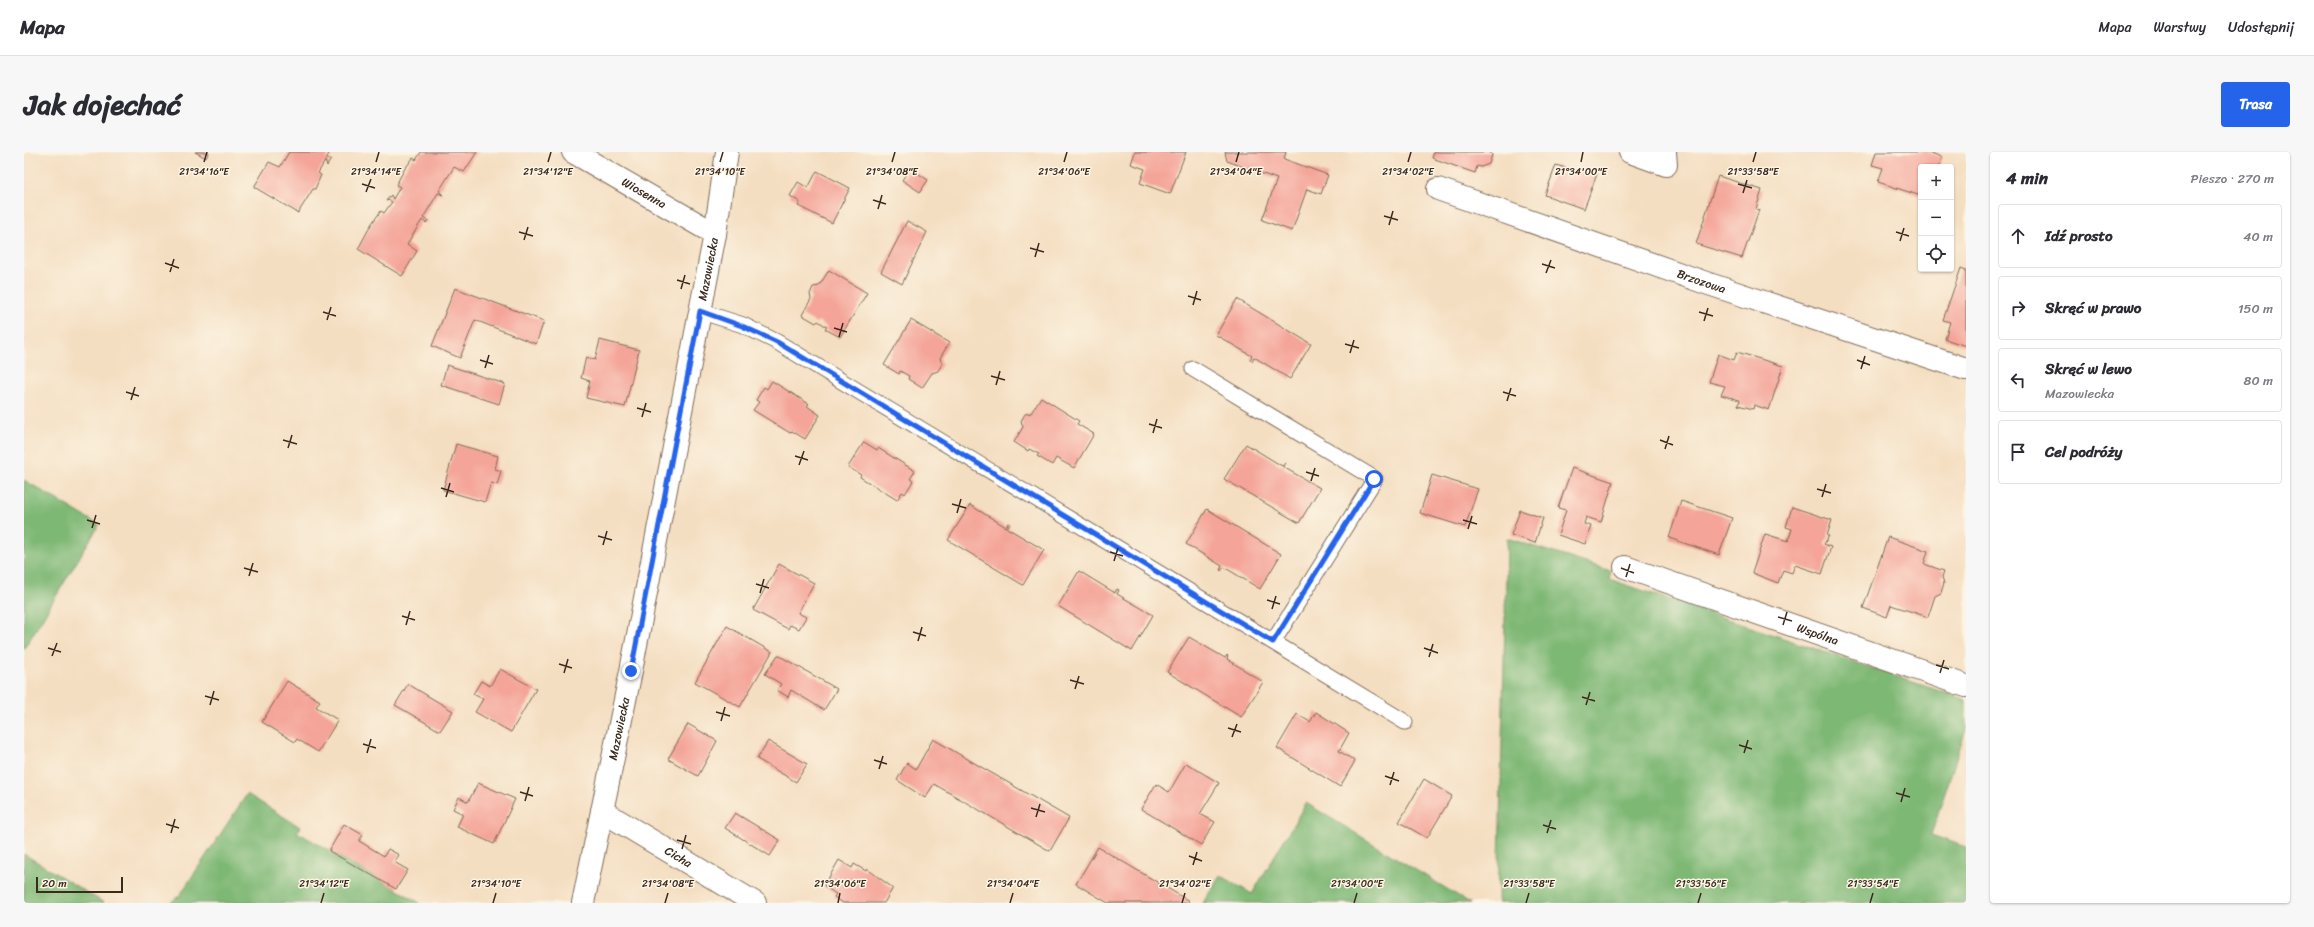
<!DOCTYPE html>
<html lang="pl">
<head>
<meta charset="utf-8">
<style>
	body { margin:0; font-family:Sriracha,sans-serif; background:#f7f7f7; color:#2b2b33 }
	.controls { position:absolute; right:12px; top:12px; display:grid; overflow:hidden; border-radius:4px; box-shadow:0 1px 3px #0004 }
	.controls button { width:36px; height:36px; display:grid; place-items:center; padding:0; border:0; border-bottom:1px solid #e1e1e2; background:#fff; color:#2b2b33; font:20px sans-serif }
	.scale { position:absolute; left:12px; bottom:10px; width:87px; box-sizing:border-box; padding-left:4px; border:2px solid #3b2a1e; border-top:0; font-size:11px; line-height:14px; white-space:nowrap; color:#3b2a1e; -webkit-text-stroke:3px #fcf5e5; paint-order:stroke }
	.stop { position:absolute; width:12px; height:12px; margin:-9px; border:3px solid #2563eb; border-radius:50%; background:#fff }
	.stop.end { background:#2563eb; border-color:#fff; box-shadow:0 1px 4px #0008 }
	.list { margin:0; padding:0; list-style:none }
	h2 { display:flex; justify-content:space-between; align-items:center; height:52px; margin:0; padding:0 16px; font-size:17px }
	h2 small { font-size:13px; font-weight:400; color:#7c7c81 }
	.list li { display:grid; grid-template-columns:26px 1fr auto; gap:12px; align-items:center; box-sizing:border-box; height:64px; margin:0 8px 8px; padding:0 8px; border:1px solid #e1e1e2; border-radius:4px }
	.list b { display:block; font-size:15px; white-space:nowrap }
	.list p { margin:0; font-size:13px; white-space:nowrap; color:#7c7c81 }
	.list em { font-size:13px; font-style:normal; color:#7c7c81 }
	.icon { flex:none; width:22px; height:22px; fill:none; stroke:currentColor; stroke-width:2; stroke-linecap:round; stroke-linejoin:round }
	.map { position:relative; flex:none; width:1942px; height:751px; overflow:hidden; border-radius:4px }
	header { display:flex; align-items:center; gap:24px; box-sizing:border-box; height:56px; padding:0 20px; background:#fff; border-bottom:1px solid #e1e1e2 }
	header strong { font-size:19px }
	nav { display:flex; gap:22px; margin-inline-start:auto; font-size:14px }
	.intro { display:flex; align-items:center; justify-content:space-between; box-sizing:border-box; height:96px; padding:0 24px }
	h1 { margin:0; font-size:28px }
	.button { padding:10px 18px; border-radius:4px; background:#2563eb; color:#fff; font-size:14px; font-weight:700 }
	main { display:flex; gap:24px; padding:0 24px }
	aside { flex:1; background:#fff; border-radius:4px; box-shadow:0 1px 3px #0004 }
	.map>svg:first-child { display:block }
</style>
</head>
<body>
<header>
<strong>Mapa</strong>
<nav><a>Mapa</a><a>Warstwy</a><a>Udostępnij</a></nav>
</header>
<div class="intro"><h1>Jak dojechać</h1><a class="button">Trasa</a></div>
<main>
<div class="map">
<svg width="1942" height="751" viewBox="0 0 1942 751">
	<rect width="100%" height="100%" fill="#fcf5e5"/>
	<filter id="ink" filterUnits="userSpaceOnUse"><feTurbulence type="fractalNoise" baseFrequency=".025" numOctaves="2"/><feDisplacementMap in="SourceGraphic" scale="8" xChannelSelector="R" yChannelSelector="G"/><feConvolveMatrix kernelMatrix="1 2 1 2 8 2 1 2 1" color-interpolation-filters="sRGB"/></filter>
	<filter id="wash" filterUnits="userSpaceOnUse"><feTurbulence type="fractalNoise" baseFrequency=".012" numOctaves="4" result="noise"/><feDisplacementMap in="SourceGraphic" scale="16" xChannelSelector="R" yChannelSelector="G"/><feGaussianBlur stdDeviation="0.9" result="paint"/><feColorMatrix in="noise" values="0 0 0 0 0 0 0 0 0 0 0 0 0 0 0 0 0 1.4 0 .05"/><feComposite in="paint" operator="in"/></filter>
	<g filter="url(#wash)">
		<rect width="100%" height="100%" fill="#f4dec1"/>
		<path fill="#7eb875" stroke="#5c714a" d="M0,328l75,45 -75,124z
			M1483,386l104,33 -2,8 357,121v29l-35,106 35,12v56h-468z
			M223,642l53,33 -3,5 123,71h-250l10,-8z
			M1282,651l164,100h-267l17,-28 32,19z
			M0,702l80,49h-80z"/>
		<g id="blocks">
			<path fill="#f4a498" d="M171,0h14l-3,6z
				M265,0h41l-4,7h5l-4,7 -2,-5 -7,12 3,2 -6,14h-2l-15,24 -44,-26 15,-25 11,5z
				M397,0h56l-13,20 -10,-5 -15,24 4,4 -5,-2 -15,25 5,3 -2,2 -4,-3 -15,24 10,7 -15,25 -44,-27 14,-26 9,-12 3,2 8,-11 -3,-2 -3,1 5,-6 2,4 7,-12 -4,-2 8,-15 9,-12 3,2z
				M1111,0h51l-16,42 -30,-11 5,-14 -14,-5z
				M1201,0h61l-2,7 44,16 -7,19 -14,-5 -15,42 -30,-11 15,-41 -50,-18z
				M1410,0h56l2,3 -3,9 -8,3 -4,-1 -2,7 -43,-15z
				M1852,0h52l14,5 -3,10h-18v29l-43,-14 5,-14 -11,-3z
				M1532,13l25,8 1,-4 15,5 -13,35 -39,-14z
				M886,16l18,12 -8,12 -18,-12z
				M793,19l33,17 -18,35 -34,-17 2,-4 -10,-6 8,-14 10,6z
				M1694,24l44,14 -6,19 3,1 -17,48 -46,-14z
				M883,69l20,11 -25,52 -21,-12z
				M1937,116l5,2v76l-21,-7 5,-17 -7,-2z
				M805,118l38,23 -27,44 -15,-8 2,-2 -9,-6 -2,2 -14,-8 9,-16 -1,-5 3,-7 6,-1z
				M431,136l89,33 -8,23 -61,-24 -15,38 -28,-12z
				M1213,147l74,45 -21,35 -36,-22 -2,4 -2,-1 2,-4 -36,-21z
				M887,168l38,23 -9,15 2,6 -4,7 -6,2 -10,15 -14,-9 1,-3 -9,-5 -1,3 -15,-9z
				M576,188l39,10 -14,57 -39,-9 4,-17 -9,-3 5,-21 9,3z
				M1713,200l46,14 -14,44 -15,-5 -1,4 -15,-4 2,-5 -19,-5 4,-9 -16,-4 9,-28 16,6z
				M423,213l58,19 -6,20 -58,-19z
				M748,229l37,23 -2,2 13,9 -15,24 -13,-8 -2,2 -37,-23 6,-8 -3,-2 8,-13 3,2z
				M1017,245l38,24 -2,3 17,10 -20,34 -18,-10 -4,7 -15,-9 2,-2 -10,-5 -1,2 -14,-9 9,-15 -2,-6 4,-7 6,-1z
				M840,290l13,8 1,-2 37,23 -5,8 3,2 -8,13 -3,-2 -5,8 -37,-23 1,-2 -13,-8z
				M432,292l42,12 -3,13 6,2 -4,14 -6,-2 -6,19 -42,-12z
				M1222,292l36,22 4,-3 -3,4 37,21 -21,35 -75,-44z
				M1548,316l41,14 -12,40 -15,-5 -2,7 7,2 -6,18 -27,-9 8,-25 -8,-2z
				M1408,323l46,14 -13,38 -45,-14z
				M1657,349l51,17 -13,37 -50,-17z
				M946,353l36,22 2,-4 2,1 -3,4 37,22 -21,35 -75,-45z
				M1768,355l40,13 -5,16h2l-5,8 7,3 -9,27 -27,-9 -3,8 -9,-3 -5,13 -26,-10 13,-39 23,7 4,-12 -6,-2z
				M1183,357l74,45 -21,35 -36,-22 -3,4 -1,-1 2,-4 -36,-22z
				M1496,358l23,8 -8,25 -24,-8z
				M1864,385l40,14 -4,13 20,7 -2,6 2,6 -3,10 -6,3 -7,21 -37,-12 -4,12 -24,-9z
				M755,412l35,19 -16,30 8,4 -7,12 -9,-4 -2,4 -35,-19z
				M1055,419l36,22 2,-4 2,1 -2,4 36,21 -21,36 -74,-45z
				M703,474l45,26 -32,55 -45,-25z
				M1165,485l36,21 2,-3 1,1 -1,3 36,23 -22,35 -74,-45z
				M754,503l59,34 -13,21 -33,-20 -3,7 -11,-7 4,-6 -16,-10z
				M476,517l36,20 -25,43 -36,-20 8,-13 -10,-5 8,-13 9,5z
				M263,529l33,20 -4,6 22,13 -20,32 -21,-13 -2,3 -33,-20z
				M384,532l45,27 -13,20 -45,-26z
				M1292,560l33,21 -10,18 16,10 -15,26 -63,-39 20,-34 13,8z
				M664,572l29,17 -19,35 -30,-17z
				M909,587l136,79 -19,33 -116,-67 -9,14 -28,-18 10,-17 9,6z
				M744,589l39,23 -11,18 -39,-23z
				M1162,611l33,20 -19,31 15,8 -14,23 -60,-36 15,-25 13,8z
				M1400,627l28,17 -25,42 -28,-16z
				M454,631l37,16 -21,45 -37,-17 6,-13 -10,-5 6,-12 9,5z
				M711,661l45,27 -10,16 -45,-28z
				M320,672l19,11 -4,6 25,15 4,-7 11,6 -5,7 14,8 -12,19 -67,-38z
				M1074,695l91,54 -2,2h-79l-32,-19z
				M815,708l13,8 2,-4 12,7 1,-2 26,19 -9,15h-41l-9,-6 2,-3 -12,-8z"/>
		</g>
	</g>
	<g filter="url(#ink)">
		<use href="#blocks" fill-opacity="0" stroke="#7c6957" stroke-width="1"/>
		<g fill="none" stroke-linecap="round" stroke-linejoin="round">
			<g stroke="#7c6957" stroke-width="17">
				<path id="service" d="M675,159l44,14 34,17 628,380
					M1169,217l182,110 -102,163"/>
			</g>
			<g stroke="#7c6957" stroke-width="24">
				<g id="minor">
					<path id="s1" d="M549,0l142,82"/>
					<path d="M1606,0l36,13 -1,-13"/>
					<path id="s2" d="M1414,37l268,94 260,86"/>
					<path id="s3" d="M1601,415l341,119"/>
					<path id="s4" d="M578,659l153,92"/>
				</g>
			</g>
			<g stroke="#7c6957" stroke-width="24">
				<g id="tertiary">
					<path id="s5" d="M559,751l48,-232 84,-437 12,-82"/>
				</g>
			</g>
			<use href="#service" stroke="#fff" stroke-width="15"/>
			<use href="#minor" stroke="#fff" stroke-width="22"/>
			<use href="#tertiary" stroke="#fff" stroke-width="22"/>
		</g>
	</g>
	<g fill="none" stroke-linecap="round" stroke-linejoin="round" filter="url(#ink)">
		<path stroke="#2563eb" stroke-width="5" d="M607,519l69,-360 42,15 35,16 496,300 101,-163"/>
	</g>
	<path fill="none" stroke="#3b2a1e" stroke-width="1.5" d="M180,10l3,-10M352,10l3,-10M524,10l3,-10M696,10l3,-10M868,10l3,-10M1040,10l3,-10M1212,10l3,-10M1384,10l3,-10M1557,10l2,-10M1729,10l3,-10M338,32l13,4M1714,32l14,4M342,40l5,-13M1719,41l4,-13M849,48l13,4M854,57l4,-14M1360,64l14,4M1365,73l4,-14M495,80l14,4M1872,80l13,4M500,88l4,-13M1876,89l4,-13M1006,96l14,4M1011,105l4,-14M141,111l14,5M1518,112l13,4M146,120l4,-13M1522,121l5,-13M653,128l13,4M657,137l4,-14M1164,144l13,4M1169,153l4,-14M299,160l13,4M1675,160l14,4M303,168l4,-13M1680,169l4,-13M810,176l13,4M815,185l4,-14M1321,192l14,4M1326,201l4,-13M456,208l13,4M1833,208l13,5M461,216l4,-13M1837,217l4,-13M967,224l14,4M972,233l4,-14M102,240l13,4M1479,240l13,4M107,248l4,-13M1483,249l4,-13M613,256l14,4M618,265l4,-14M1125,272l13,4M1129,281l4,-14M259,288l14,4M1636,288l13,5M264,296l4,-13M1641,297l4,-13M771,304l13,4M775,313l5,-14M1282,320l13,4M1287,329l4,-13M417,336l13,4M1793,337l14,4M422,345l4,-14M1798,345l4,-13M928,352l14,4M933,361l4,-14M63,368l13,4M1439,368l14,4M68,376l4,-13M1444,377l4,-13M574,384l14,4M579,393l4,-14M1086,400l13,4M1090,409l4,-13M220,416l14,4M1597,416l13,5M225,424l4,-13M1602,425l4,-13M732,432l13,4M736,441l4,-14M1243,448l13,4M1248,457l4,-13M378,464l13,4M1754,465l14,4M382,473l4,-14M1759,473l4,-13M889,480l13,4M894,489l4,-14M24,496l13,4M1400,496l14,5M28,504l5,-13M1405,505l4,-13M535,512l13,4M1912,513l13,4M540,521l4,-14M1916,521l4,-13M1046,528l14,4M1051,537l4,-13M181,544l14,4M1558,545l13,4M186,553l4,-14M1562,553l4,-13M692,560l14,4M697,569l4,-14M1204,576l13,4M1208,585l5,-13M339,592l13,4M1715,593l13,4M343,601l4,-14M1720,601l4,-13M850,608l13,4M855,617l4,-13M1361,624l14,5M1366,633l4,-13M496,640l13,4M1872,641l14,4M501,649l4,-14M1877,650l4,-14M1007,656l14,4M1012,665l4,-13M142,672l13,4M1519,673l13,4M147,681l4,-14M1523,681l4,-13M653,688l14,4M658,697l4,-14M1165,704l13,5M1169,713l4,-13M297,751l3,-10M469,751l3,-10M641,751l3,-10M814,751l2,-10M986,751l3,-10M1158,751l3,-10M1330,751l3,-10M1502,751l3,-10M1674,751l3,-10M1846,751l3,-10"/>
	<g text-anchor="middle" dominant-baseline="central" stroke-width="3" stroke-linejoin="round" paint-order="stroke">
		<g font-size="12" fill="#3b2a1e" stroke="#fcf5e5">
			<text stroke="none"><textPath href="#s1" startOffset="82">Wiosenna</textPath></text>
			<text stroke="none"><textPath href="#s5" startOffset="646">Mazowiecka</textPath></text>
			<text stroke="none"><textPath href="#s2" startOffset="279">Brzozowa</textPath></text>
			<text stroke="none"><textPath href="#s3" startOffset="204">Wspólna</textPath></text>
			<text stroke="none"><textPath href="#s5" startOffset="178">Mazowiecka</textPath></text>
			<text stroke="none"><textPath href="#s4" startOffset="89">Cicha</textPath></text>
		</g>
	</g>
	<g font-size="10" text-anchor="middle" fill="#3b2a1e" stroke="#fcf5e5" stroke-width="3" stroke-linejoin="round" paint-order="stroke">
		<text x="180" y="23">21°34'16"E</text>
		<text x="352" y="23">21°34'14"E</text>
		<text x="524" y="23">21°34'12"E</text>
		<text x="696" y="23">21°34'10"E</text>
		<text x="868" y="23">21°34'08"E</text>
		<text x="1040" y="23">21°34'06"E</text>
		<text x="1212" y="23">21°34'04"E</text>
		<text x="1384" y="23">21°34'02"E</text>
		<text x="1557" y="23">21°34'00"E</text>
		<text x="1729" y="23">21°33'58"E</text>
		<text x="300" y="735">21°34'12"E</text>
		<text x="472" y="735">21°34'10"E</text>
		<text x="644" y="735">21°34'08"E</text>
		<text x="816" y="735">21°34'06"E</text>
		<text x="989" y="735">21°34'04"E</text>
		<text x="1161" y="735">21°34'02"E</text>
		<text x="1333" y="735">21°34'00"E</text>
		<text x="1505" y="735">21°33'58"E</text>
		<text x="1677" y="735">21°33'56"E</text>
		<text x="1849" y="735">21°33'54"E</text>
	</g>
</svg>
<div class="controls">
<button>+</button>
<button>−</button>
<button><svg class="icon" aria-label="locate" viewBox="0 0 24 24"><circle cx="12" cy="12" r="6"/><path d="M12 2v4M12 18v4M2 12h4M18 12h4"/></svg></button>
</div>
<div class="scale">20 m</div>
<div class="stop" style="left:1350px;top:327px"></div>
<div class="stop end" style="left:607px;top:519px"></div>
</div>
<aside>
<h2>4 min<small>Pieszo · 270 m</small></h2>
<ul class="list">
<li><svg class="icon" aria-label="ahead" viewBox="0 0 24 24"><path d="M12 20V5M6 11l6-6 6 6"/></svg><div><b>Idź prosto</b></div><em>40 m</em></li>
<li><svg class="icon" aria-label="right" viewBox="0 0 24 24"><path d="M7 20v-9h11M14 6l5 5-5 5"/></svg><div><b>Skręć w prawo</b></div><em>150 m</em></li>
<li><svg class="icon" aria-label="left" viewBox="0 0 24 24"><path d="M17 20v-9H6M10 6l-5 5 5 5"/></svg><div><b>Skręć w lewo</b><p>Mazowiecka</p></div><em>80 m</em></li>
<li><svg class="icon" aria-label="arrive" viewBox="0 0 24 24"><path d="M6 21V4h12l-3 4 3 4H6"/></svg><div><b>Cel podróży</b></div></li>
</ul>
</aside>
</main>
</body>
</html>
